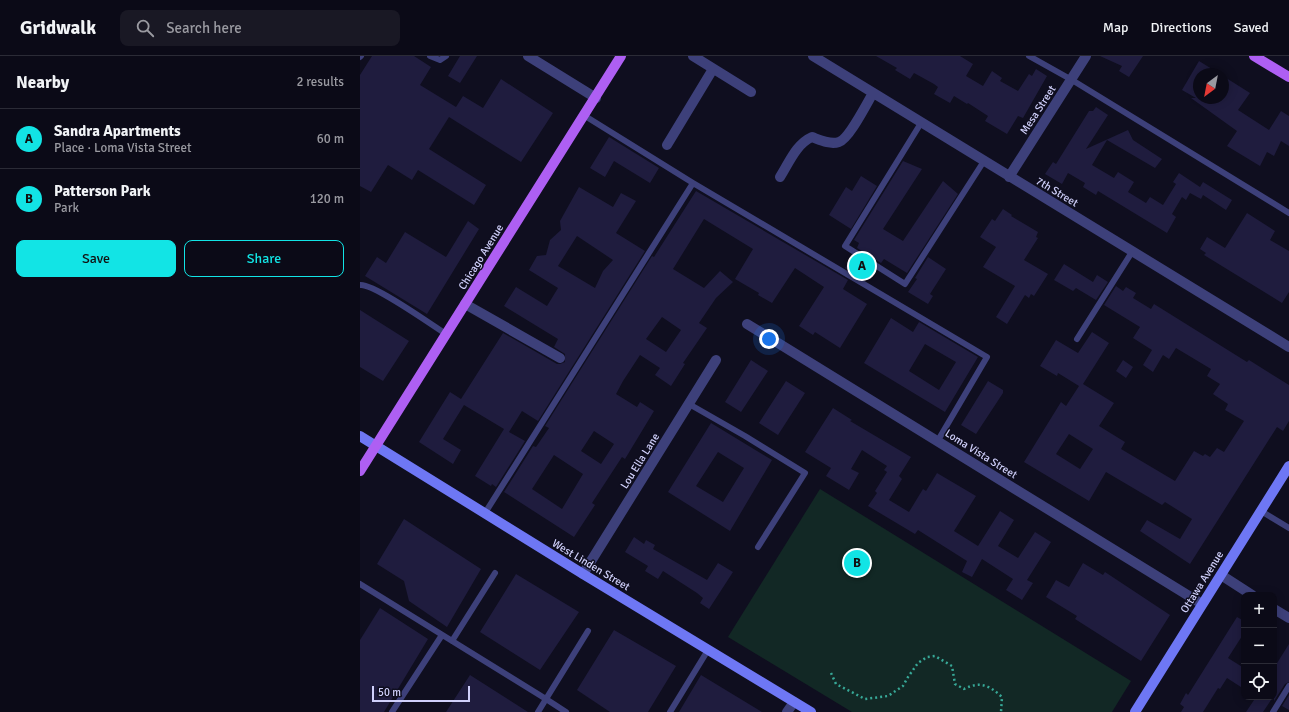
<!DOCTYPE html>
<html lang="en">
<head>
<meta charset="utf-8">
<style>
	body { margin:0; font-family:Signika,sans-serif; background:#191824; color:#f1f3f6 }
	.controls { position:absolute; right:12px; bottom:12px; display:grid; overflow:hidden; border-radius:8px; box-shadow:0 2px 10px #0003 }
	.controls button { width:36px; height:36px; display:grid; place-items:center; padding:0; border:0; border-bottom:1px solid #2b2b36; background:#0b0a17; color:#f1f3f6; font:20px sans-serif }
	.compass { position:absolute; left:833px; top:12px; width:36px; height:36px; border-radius:50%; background:#0b0a17; box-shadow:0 2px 10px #0003; rotate:212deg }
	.scale { position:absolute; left:12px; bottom:10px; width:98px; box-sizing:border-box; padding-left:4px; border:2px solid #d0d0fb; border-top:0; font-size:11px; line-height:14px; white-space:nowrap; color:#d0d0fb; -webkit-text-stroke:3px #0f0e1f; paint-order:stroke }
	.you { position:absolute; left:409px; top:283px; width:14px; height:14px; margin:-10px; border:3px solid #fff; border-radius:50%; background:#1a73e8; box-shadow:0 0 0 6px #1a73e833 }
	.badge { display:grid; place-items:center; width:26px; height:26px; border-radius:50%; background:#12e4e5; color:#111; font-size:13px; font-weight:700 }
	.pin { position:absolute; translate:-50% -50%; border:2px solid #fff; box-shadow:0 1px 4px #0006 }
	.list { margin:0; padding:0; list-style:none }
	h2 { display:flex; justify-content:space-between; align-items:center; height:52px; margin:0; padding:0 16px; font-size:17px }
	h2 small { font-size:13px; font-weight:400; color:#9a9aa1 }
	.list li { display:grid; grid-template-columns:26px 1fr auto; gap:12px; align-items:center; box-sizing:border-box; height:60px; padding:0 16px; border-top:1px solid #2b2b36 }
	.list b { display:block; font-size:15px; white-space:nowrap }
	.list p { margin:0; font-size:13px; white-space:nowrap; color:#9a9aa1 }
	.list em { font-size:13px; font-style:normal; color:#9a9aa1 }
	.actions { display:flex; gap:8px; padding:12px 16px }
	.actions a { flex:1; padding:9px 0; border:1px solid #12e4e5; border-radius:8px; text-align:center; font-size:14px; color:#12e4e5 }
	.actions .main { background:#12e4e5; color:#111 }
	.icon { flex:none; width:22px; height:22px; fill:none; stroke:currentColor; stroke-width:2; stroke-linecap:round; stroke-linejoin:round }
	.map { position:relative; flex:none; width:929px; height:656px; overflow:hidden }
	header { display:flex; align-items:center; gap:24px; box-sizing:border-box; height:56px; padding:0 20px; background:#0b0a17; border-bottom:1px solid #2b2b36 }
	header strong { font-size:19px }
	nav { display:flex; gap:22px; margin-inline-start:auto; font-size:14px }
	.search { width:280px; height:36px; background:#191824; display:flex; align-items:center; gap:10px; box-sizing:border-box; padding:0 14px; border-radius:8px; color:#9a9aa1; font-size:15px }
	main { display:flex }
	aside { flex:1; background:#0b0a17 }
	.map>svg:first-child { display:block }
</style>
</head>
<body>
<header>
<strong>Gridwalk</strong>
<div class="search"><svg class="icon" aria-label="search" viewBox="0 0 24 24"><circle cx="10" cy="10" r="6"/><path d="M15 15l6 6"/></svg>Search here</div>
<nav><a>Map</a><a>Directions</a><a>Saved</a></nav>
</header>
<main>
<aside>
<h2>Nearby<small>2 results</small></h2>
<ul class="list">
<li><span class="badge">A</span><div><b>Sandra Apartments</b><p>Place · Loma Vista Street</p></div><em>60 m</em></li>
<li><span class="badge">B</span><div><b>Patterson Park</b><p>Park</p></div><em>120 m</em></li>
</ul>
<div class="actions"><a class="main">Save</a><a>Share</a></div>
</aside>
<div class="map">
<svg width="929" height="656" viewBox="0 0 929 656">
	<rect width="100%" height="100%" fill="#0f0e1f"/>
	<path fill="#122825" d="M460,433l311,192 -19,31h-260l-124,-75z"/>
	<path fill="#1f1c3e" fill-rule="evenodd" d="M12,0h42l17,11 -11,18 36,22 7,-11 20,12 18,-29 52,34 -32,49 -72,-45 -20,32 57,36 -12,20 -56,-35 -6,10 -24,-15 -17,27 -11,-6v-111z
		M100,0h17l-17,27 -12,-7z
		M516,0h84l13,8 -7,12 17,10 9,-15 10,7 -2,3 18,10 11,-17 3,2 4,-7 11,7 -24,42 -5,-2 -11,18 -22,-13 3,-5 -20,-13 -1,1 -13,-8 -4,7 -16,-9 4,-7 -4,-3 -20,-11 -4,6 -15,-9 2,-2z
		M740,0h43l-14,21 -10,-6 3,-5z
		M839,5l21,13h-21v24h24v-22l27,17 -12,17 31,20 12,-19 8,5v30l-8,-5 -7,15 -7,-4 -7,14 -33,-20 10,-15 -46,-33h5l-14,-8z
		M736,51l12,8 -22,34 42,-19 5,10 29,19 -7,9 -48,-28 -15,25 22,13 4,-6 16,10 -6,10 18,11 4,-6 13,8 13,-21 -3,-2 6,-9 21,14 3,-5 29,18 -6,10 -23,-15 -2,4 -11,-6 -4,7 -4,-3 -10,17 4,3 -9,16 -69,-42 -2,4 -13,-8 2,-4 -17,-10 -6,11 -17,-10 8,-12 3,2 33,-53h4z
		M249,81l50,31 -9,15 -36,-22 -9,16 -15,-9z
		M543,105l19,8 -39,60 20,12 40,-60 15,13 -51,79 -23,-14 -3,4 -24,-15 2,-5 -5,-3z
		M501,120l16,10 -26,43 -22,-14 17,-28 6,4z
		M219,131l34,20 8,-14 15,8 -20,32 29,18 -107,170 -16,-10 -13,21 16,9 -29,46 -4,-3 -1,2 -16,-10 29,-47 -40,-24 -21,34 18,11 -8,14 -34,-22 31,-50 11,7 42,-66 54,31h3l5,-2v-8l-11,-7 4,-8 -54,-33 12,-19 31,19 11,-18 -29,-18 8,-14 9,-1 4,-15 11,-10 -1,-9zM217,180l36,24 -10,11 -8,17 -37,-22z
		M336,135l152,89 -5,9 24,15 -27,44 -25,-16 -2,3 -14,-9 25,-39 -29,-19 -23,35 -14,-8 1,-2 -24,-14 18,-30 -49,-30 -31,50 31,19 16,-17 13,11 -17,16 -17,25 8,5 -24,35 2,1 -14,22 -16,-11 5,-7 -20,-13 -17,26 -7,13 21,13 3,-5 14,9 -29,48 -3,-2 -30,46 3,2 -21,32 -70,-45 29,-46 3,1 13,-19 -4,-2 107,-170 2,1zM302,261l19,13 -15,22 -20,-13zM234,375l20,13 -13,20 -20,-13zM194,399l29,19 -21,35 -30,-20z
		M643,153l9,6 -1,1 27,16 -2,5 2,1 -14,22 24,14 -14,22 -3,-2 -2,4 -4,-3 -18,29 -11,-7 19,-31 -32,-19 13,-20 -16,-10 12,-18 3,2z
		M887,157l28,18 -5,9 19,11v41l-7,11 -78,-48 2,-2 -6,-4 7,-12 18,11z
		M108,165l11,8 -52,85 -62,-38 12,-19 9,6 19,-31 41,25z
		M492,200l24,15 -5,8 -16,-10 -2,4 -8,-5z
		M568,201l18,12 -16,25 3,2 -5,8 -20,-12 9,-13 -2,-1z
		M704,208l29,18 4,-7 11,7 -12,18 -20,-12 -3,3 -19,-11z
		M756,230l7,5 3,-4 10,6 -3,5 18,11 3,-5 93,58 2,-2 40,25v36l-6,10 -6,-4 -87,137 -50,-33 7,-11 33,19 12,-20 -27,-17 -3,3 -56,-33 -17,29 -65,-39 37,-60 5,4 13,-20 -21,-13 -1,3 -17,-10 16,-26 22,13 14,-21 17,11 -26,41 31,19 -15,23 26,16 -4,7 54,32 19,-30 9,5 2,-2 5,3 7,-9 7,4 20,-31 -19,-11 3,-6 -15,-10 7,-10 -13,-8 4,-7 -35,-21 -7,11 -6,-4 -10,17 -10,-7 9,-15 -19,-12 7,-11 -36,-22zM709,378l24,15 -13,20 -24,-15z
		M0,254l49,31 -26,40 -23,-14z
		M531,262l22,14 6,-10 59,35 -33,55 -81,-49zM565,288l31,18 -17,28 -30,-19z
		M391,304l17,11 -27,41 -16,-10z
		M763,304l10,7 -7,11 -10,-7z
		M426,325l19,12 -27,42 -19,-12z
		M628,325l15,9v3l-27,41 -15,-9z
		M473,352l19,12 -2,1 61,36 -12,19 3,3 -13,21 20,12 14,-23 3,2 11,-18 39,23 -22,35 24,15 22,-35 14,9 -16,26 20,12 17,-26 16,10 -24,38 6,3 -11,17 -16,-10 7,-11 -31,-20 -10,18 -10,-5 5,-11 -49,-31 -3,4 -47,-28 9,-13 -2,-2 12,-19 -3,-2 3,-4 -25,-16 -11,19 8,4 -10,17 -23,-14 5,-8 -26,-16z
		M351,367l61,37 -42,71 -62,-39zM358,396l26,16 -21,34 -27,-16z
		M44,463l77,50 -34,58 -38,-26 -5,-20 -27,-17z
		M274,481l10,7 2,-4 9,5 -2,4 54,31 11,-17 15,9 -24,37 -9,-6 3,-5 -6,-5 -34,-22 -5,8 -13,-8 3,-5 -23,-14z
		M723,507l20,12 2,-3 65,43 -29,46 -66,-42 2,-3 -31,-19 10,-17 13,7z
		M156,518l63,38 -39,58 -60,-38z
		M20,552l48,31 -44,73h-24v-72z
		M877,561l7,4v12l-16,25 16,10v21l-17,-11 -7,11 -2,-1 -15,24h-22l3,-5 -4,-3 6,-11 2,2z
		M254,574l62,36 -28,46h-38l-33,-22z
		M929,588v38l-4,2 -11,17v-33z
		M110,619l58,37h-82z
		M341,619l61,37h-83z
		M929,639v15l-7,-4z
		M896,641h17l-10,15h-17z"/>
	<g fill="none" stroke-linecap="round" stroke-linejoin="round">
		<path stroke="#37a897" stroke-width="2.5" stroke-dasharray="2 3" stroke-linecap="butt" d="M471,617l5,11 29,15 23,-3 15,-10 5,-9 10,-14 9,-6 8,-1 17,10 3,18 9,5c16,-8 25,-4 38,8l-1,15"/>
		<path stroke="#3d407a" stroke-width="6" d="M70,0l10,4 6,-4
			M669,0l43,24 217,133
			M0,1l1,-1
			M225,60l108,67 294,174 -50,85
			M561,67l-76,123 60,38 79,-123
			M0,229c13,-2 72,40 86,49
			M717,283l55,-87
			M329,348l56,32 60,37 -47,74
			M901,455l28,17
			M125,457l208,-330
			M0,528l186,115 -8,13
			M92,585l43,-68
			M32,656l50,-77
			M206,656l-20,-13 42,-68
			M310,656l38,-62
			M913,656l16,-26"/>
		<path stroke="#3d407a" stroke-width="10" d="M168,0l68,42
			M333,0l58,36
			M453,0l476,291
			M307,89l46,-76
			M420,121c9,-14 16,-33 32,-40 8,3 18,8 27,5 10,-3 28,-39 34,-49
			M649,121l77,-121
			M105,248l95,54
			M387,268l455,280
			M223,518l133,-214
			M861,519l31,20
			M914,553l15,9
			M427,656l7,-10"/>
		<path stroke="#6e77f4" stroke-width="10" d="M0,380l223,138 228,138
			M775,656l154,-246"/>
		<path stroke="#ae5ff3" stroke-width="10" d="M894,0l35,21
			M0,415l261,-415"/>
	</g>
	<g text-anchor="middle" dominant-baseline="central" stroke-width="3" stroke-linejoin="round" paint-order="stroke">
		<g font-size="11" fill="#d0d0fb" stroke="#0f0e1f">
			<text transform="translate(678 54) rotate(-57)">Mesa Street</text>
			<text transform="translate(697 136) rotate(31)">7th Street</text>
			<text transform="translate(121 201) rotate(-58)">Chicago Avenue</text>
			<text transform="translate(621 398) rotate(32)">Loma Vista Street</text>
			<text transform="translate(280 405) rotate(-58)">Lou Ella Lane</text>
			<text transform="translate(231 509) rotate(31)">West Linden Street</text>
			<text transform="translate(842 526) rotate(-58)">Ottawa Avenue</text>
		</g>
	</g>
</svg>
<div class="controls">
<button>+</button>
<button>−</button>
<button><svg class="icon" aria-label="locate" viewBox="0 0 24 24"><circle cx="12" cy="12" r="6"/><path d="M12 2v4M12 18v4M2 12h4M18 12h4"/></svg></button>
</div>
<svg class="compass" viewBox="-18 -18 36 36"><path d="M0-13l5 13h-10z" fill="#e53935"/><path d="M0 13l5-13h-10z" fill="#9a9aa1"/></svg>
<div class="scale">50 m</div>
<div class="you"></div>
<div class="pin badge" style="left:502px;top:210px">A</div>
<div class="pin badge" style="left:497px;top:507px">B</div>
</div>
</main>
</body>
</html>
